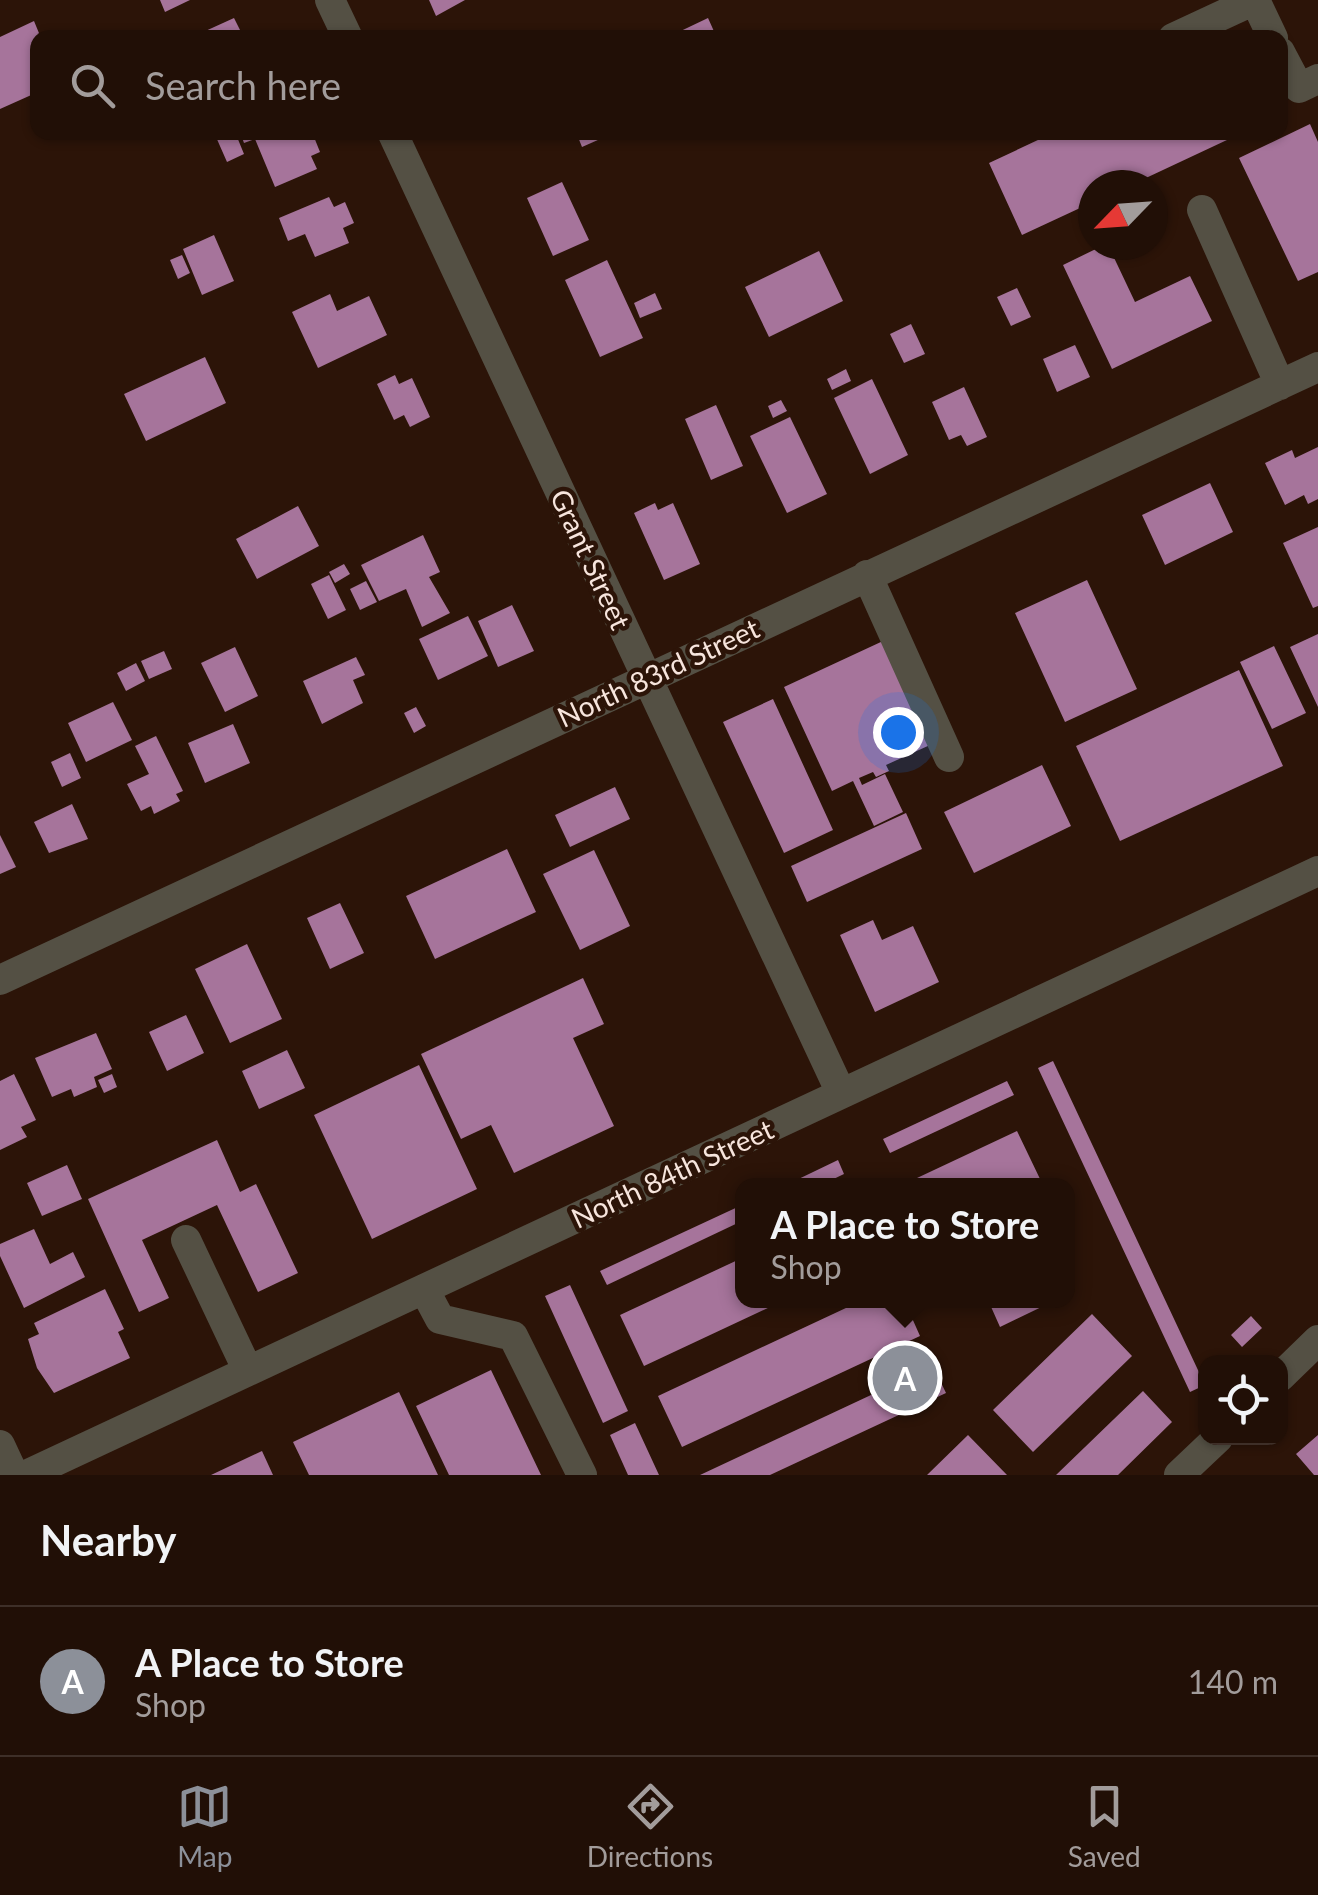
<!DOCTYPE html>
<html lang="en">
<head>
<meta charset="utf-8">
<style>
	body { margin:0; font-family:Lato,sans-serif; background:#291810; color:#f1f3f6 }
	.controls { position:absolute; right:30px; bottom:30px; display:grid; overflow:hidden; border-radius:20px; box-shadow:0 2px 8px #0004 }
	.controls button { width:90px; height:90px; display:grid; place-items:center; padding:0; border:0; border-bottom:2px solid #3e2f28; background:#210f06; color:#f1f3f6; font:50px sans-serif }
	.compass { position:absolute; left:1078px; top:170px; width:90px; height:90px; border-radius:50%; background:#210f06; box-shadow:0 2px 8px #0004; rotate:245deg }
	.you { position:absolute; left:898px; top:732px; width:35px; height:35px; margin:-25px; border:8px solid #fff; border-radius:50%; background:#1a73e8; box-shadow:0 0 0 15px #1a73e833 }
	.badge { display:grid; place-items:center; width:65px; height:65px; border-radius:50%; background:#8c9099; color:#fff; font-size:32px; font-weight:700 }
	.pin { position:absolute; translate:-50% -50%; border:5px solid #fff; box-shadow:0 2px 10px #0006 }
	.popup { position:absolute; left:735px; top:1178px; width:340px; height:130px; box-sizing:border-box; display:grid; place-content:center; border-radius:20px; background:#210f06; filter:drop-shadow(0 2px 8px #0005); font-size:32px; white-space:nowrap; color:#a29c9b }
	.popup b { font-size:38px; color:#f1f3f6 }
	.popup::after { content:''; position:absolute; left:50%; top:100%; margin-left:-20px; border:20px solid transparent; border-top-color:#210f06 }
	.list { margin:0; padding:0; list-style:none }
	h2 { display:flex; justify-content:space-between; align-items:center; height:130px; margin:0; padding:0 40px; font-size:42px }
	h2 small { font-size:32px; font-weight:400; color:#a29c9b }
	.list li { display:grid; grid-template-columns:65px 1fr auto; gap:30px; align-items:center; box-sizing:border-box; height:150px; padding:0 40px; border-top:2px solid #3e2f28 }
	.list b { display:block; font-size:38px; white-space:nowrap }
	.list p { margin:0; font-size:32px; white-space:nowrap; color:#a29c9b }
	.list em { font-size:32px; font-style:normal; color:#a29c9b }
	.icon { flex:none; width:55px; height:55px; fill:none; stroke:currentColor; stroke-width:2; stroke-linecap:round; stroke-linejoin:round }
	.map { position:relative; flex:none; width:1318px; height:1475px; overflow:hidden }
	.search { position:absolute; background:#210f06; box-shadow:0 2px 8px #0004; left:30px; right:30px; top:30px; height:110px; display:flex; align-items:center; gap:25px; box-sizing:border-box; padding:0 35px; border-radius:20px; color:#a29c9b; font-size:38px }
	.sheet { height:280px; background:#210f06 }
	nav { display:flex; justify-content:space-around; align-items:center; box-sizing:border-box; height:140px; border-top:2px solid #3e2f28; background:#210f06; font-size:28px; color:#a29c9b }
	nav a { display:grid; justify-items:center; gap:5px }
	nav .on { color:#8c9099 }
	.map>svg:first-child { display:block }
</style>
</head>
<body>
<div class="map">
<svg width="1318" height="1475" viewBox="0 0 1318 1475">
	<rect width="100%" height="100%" fill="#2c1408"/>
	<path fill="#a6749b" d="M160,0h30l-25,12z
		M429,0h36l-29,16z
		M234,18l10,20h-41l-2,-5z
		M708,18l9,20h-51z
		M34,21l7,17h-3v54l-38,17v-72z
		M1310,124l8,18v130l-20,9 -59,-123z
		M226,132h9l9,22 -17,8 -11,-25z
		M240,132h72l8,20 -9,4 6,13 -42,18 -20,-48 -11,4z
		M576,132h40l-34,15z
		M1055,132h189l-113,53h-38v17l-71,33 -33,-72z
		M562,182l27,58 -36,16 -26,-58z
		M329,197l5,10 11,-5 9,21 -11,5 6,15 -34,14 -10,-23 -17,7 -9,-23z
		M214,235l20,46 -32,14 -19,-46z
		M1104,245h4l27,57 55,-26 22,45 -100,48 -49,-104z
		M819,251l24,50 -74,36 -24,-50z
		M182,255l8,18 -12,6 -8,-19z
		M607,260l36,78 -43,19 -35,-77z
		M1017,288l14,29 -20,9 -14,-29z
		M655,293l7,16 -22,9 -6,-15z
		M330,294l7,17 32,-15 18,39 -69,33 -26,-56z
		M911,324l14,30 -21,9 -14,-29z
		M1075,345l15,32 -33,15 -14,-33z
		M205,357l21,46 -80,38 -22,-47z
		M846,369l5,12 -19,9 -5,-11z
		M395,375l4,9 13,-6 18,39 -20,10 -6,-12 -10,5 -17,-36z
		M872,379l36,76 -38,19 -36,-76z
		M964,387l23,50 -20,9 -6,-11 -12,5 -17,-38z
		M781,400l6,11 -14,7 -5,-12z
		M716,405l27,61 -32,14 -26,-61z
		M790,417l37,77 -40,19 -37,-77z
		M1318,447v52l-10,5 -4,-9 -19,10 -20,-42 27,-13 3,8z
		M1210,483l23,49 -68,33 -23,-50z
		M655,503l3,7 15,-7 27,61 -36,16 -30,-67z
		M298,506l21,40 -62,33 -21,-40z
		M1318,527v79l-5,2 -30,-65z
		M423,535l17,37 -11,5 21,36 -28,14 -16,-38 -27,12 -18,-36z
		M344,564l6,10 -15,9 -6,-11z
		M329,575l17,35 -18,9 -17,-35z
		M1087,580l50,109 -72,33 -50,-109z
		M366,581l11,21 -17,8 -10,-21z
		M512,605l22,46 -36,16 -20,-46z
		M468,616l20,40 -50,24 -19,-41z
		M1318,634v73l-28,-60z
		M883,641l47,104 -44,20 3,6 -13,6 -3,-5 -14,6 3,7 23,-11 18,38 -29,14 -21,-45 -21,10 -48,-104z
		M1274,646l32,67 -34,16 -32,-67z
		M235,647l23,49 -33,16 -24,-49z
		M164,651l8,18 -23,10 -8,-18z
		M356,657l9,18 -12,5 10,23 -41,21 -19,-43z
		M136,663l9,18 -19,10 -9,-18z
		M1239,670l44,96 -163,75 -44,-95z
		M773,699l60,131 -49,23 -61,-131z
		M113,702l19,38 -46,22 -18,-39z
		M416,707l10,19 -12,7 -10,-20z
		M233,724l17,39 -45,20 -17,-40z
		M156,736l27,55 -7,3 4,7 -26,13 -3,-8 -10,5 -14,-27 22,-10 -14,-28z
		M70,753l11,25 -19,9 -11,-25z
		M1042,765l29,61 -97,47 -30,-61z
		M615,787l15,32 -60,28 -15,-32z
		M72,804l16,35 -39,14 -15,-31z
		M906,813l16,36 -115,53 -16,-36z
		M0,835l16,32 -16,7z
		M507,849l29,63 -101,47 -29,-63z
		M594,850l36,76 -50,24 -37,-76z
		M340,903l24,50 -34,16 -23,-51z
		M873,920l9,20 31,-14 26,56 -64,30 -35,-77z
		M247,944l35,75 -52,24 -35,-74z
		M583,978l21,46 -31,14 41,88 -100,47 -23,-48 -30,14 -40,-85z
		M186,1015l18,38 -37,18 -18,-39z
		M96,1033l16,36 -18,8 3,10 -23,10 -3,-8 -19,8 -17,-39z
		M287,1050l18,38 -46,21 -17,-38z
		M1053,1061l152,324 -15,7 -152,-324z
		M419,1065l58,124 -105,50 -58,-124z
		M14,1074l22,46 -15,7 6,10 -27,13v-69z
		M112,1074l5,13 -13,6 -6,-13z
		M1007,1081l7,14 -124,58 -7,-14z
		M1017,1131l24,50 -9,5h-132z
		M217,1140l23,52 16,-8 42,89 -40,19 -41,-87 -75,35 27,58 -30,14 -51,-113z
		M838,1160l6,14 -25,12h-35z
		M67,1165l15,34 -40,17 -15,-33z
		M742,1205v16l-135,64 -7,-14z
		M34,1229l16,35 23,-12 12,25 -61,31 -24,-52v-12z
		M742,1258v42h43l-141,66 -24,-51z
		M570,1285l58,126 -25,12 -58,-127z
		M105,1289l19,40 -6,3 12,26 -76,35 -17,-25 -9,-29 11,-5 -5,-11z
		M863,1300h41l16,36 -238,111 -24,-51z
		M988,1300h68l-56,27z
		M1092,1314l40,42 -99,96 -40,-42z
		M1251,1316l11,12 -20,19 -11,-12z
		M933,1366l13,27 -176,82h-70z
		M491,1370l50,105h-92l-33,-69z
		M1143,1391l29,31 -54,53h-62z
		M399,1392l39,83h-129l-16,-33z
		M635,1423l24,52h-31l-18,-40z
		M968,1435l39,40h-80z
		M1318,1435v40h-4l-18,-21z
		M262,1451l11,24h-62z"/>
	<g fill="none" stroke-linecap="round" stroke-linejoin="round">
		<path stroke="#545044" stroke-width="30" d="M330,0l18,38
			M1173,38l82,-38 18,38
			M1280,52l19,36 19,-9
			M392,132l449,961
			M1202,210l78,175
			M867,575l82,182
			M0,980l1318,-613
			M186,1240l62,131
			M424,1289l16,30 73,17 69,139
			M1280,1377l38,-37
			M0,1445l14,30
			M26,1475l1292,-604
			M1179,1475l39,-37"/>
	</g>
	<g text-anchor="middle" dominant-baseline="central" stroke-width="9" stroke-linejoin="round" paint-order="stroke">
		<g font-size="28" fill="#f7e5dd" stroke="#2c1408">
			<text transform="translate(591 559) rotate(65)">Grant Street</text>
			<text transform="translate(658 672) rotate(-25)">North 83rd Street</text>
			<text transform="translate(672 1173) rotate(-25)">North 84th Street</text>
		</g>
	</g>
</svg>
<div class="controls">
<button><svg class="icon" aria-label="locate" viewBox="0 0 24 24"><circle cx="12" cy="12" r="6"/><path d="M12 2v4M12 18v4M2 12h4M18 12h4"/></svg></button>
</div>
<svg class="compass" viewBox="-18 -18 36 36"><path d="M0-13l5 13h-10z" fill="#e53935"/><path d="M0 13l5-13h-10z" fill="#a29c9b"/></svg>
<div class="you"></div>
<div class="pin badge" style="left:905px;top:1378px">A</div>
<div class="popup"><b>A Place to Store</b>Shop</div>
<div class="search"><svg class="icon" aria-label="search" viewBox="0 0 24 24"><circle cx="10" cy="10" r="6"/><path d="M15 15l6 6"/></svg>Search here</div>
</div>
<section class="sheet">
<h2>Nearby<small></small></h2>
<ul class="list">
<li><span class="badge">A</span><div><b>A Place to Store</b><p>Shop</p></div><em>140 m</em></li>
</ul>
</section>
<nav>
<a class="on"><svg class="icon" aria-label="map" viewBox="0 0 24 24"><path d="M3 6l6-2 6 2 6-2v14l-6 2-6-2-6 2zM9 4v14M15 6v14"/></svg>Map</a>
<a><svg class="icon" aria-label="directions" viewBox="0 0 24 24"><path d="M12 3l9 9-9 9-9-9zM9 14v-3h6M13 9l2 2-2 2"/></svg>Directions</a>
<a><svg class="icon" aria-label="saved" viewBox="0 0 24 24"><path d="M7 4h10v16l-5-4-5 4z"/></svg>Saved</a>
</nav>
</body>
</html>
